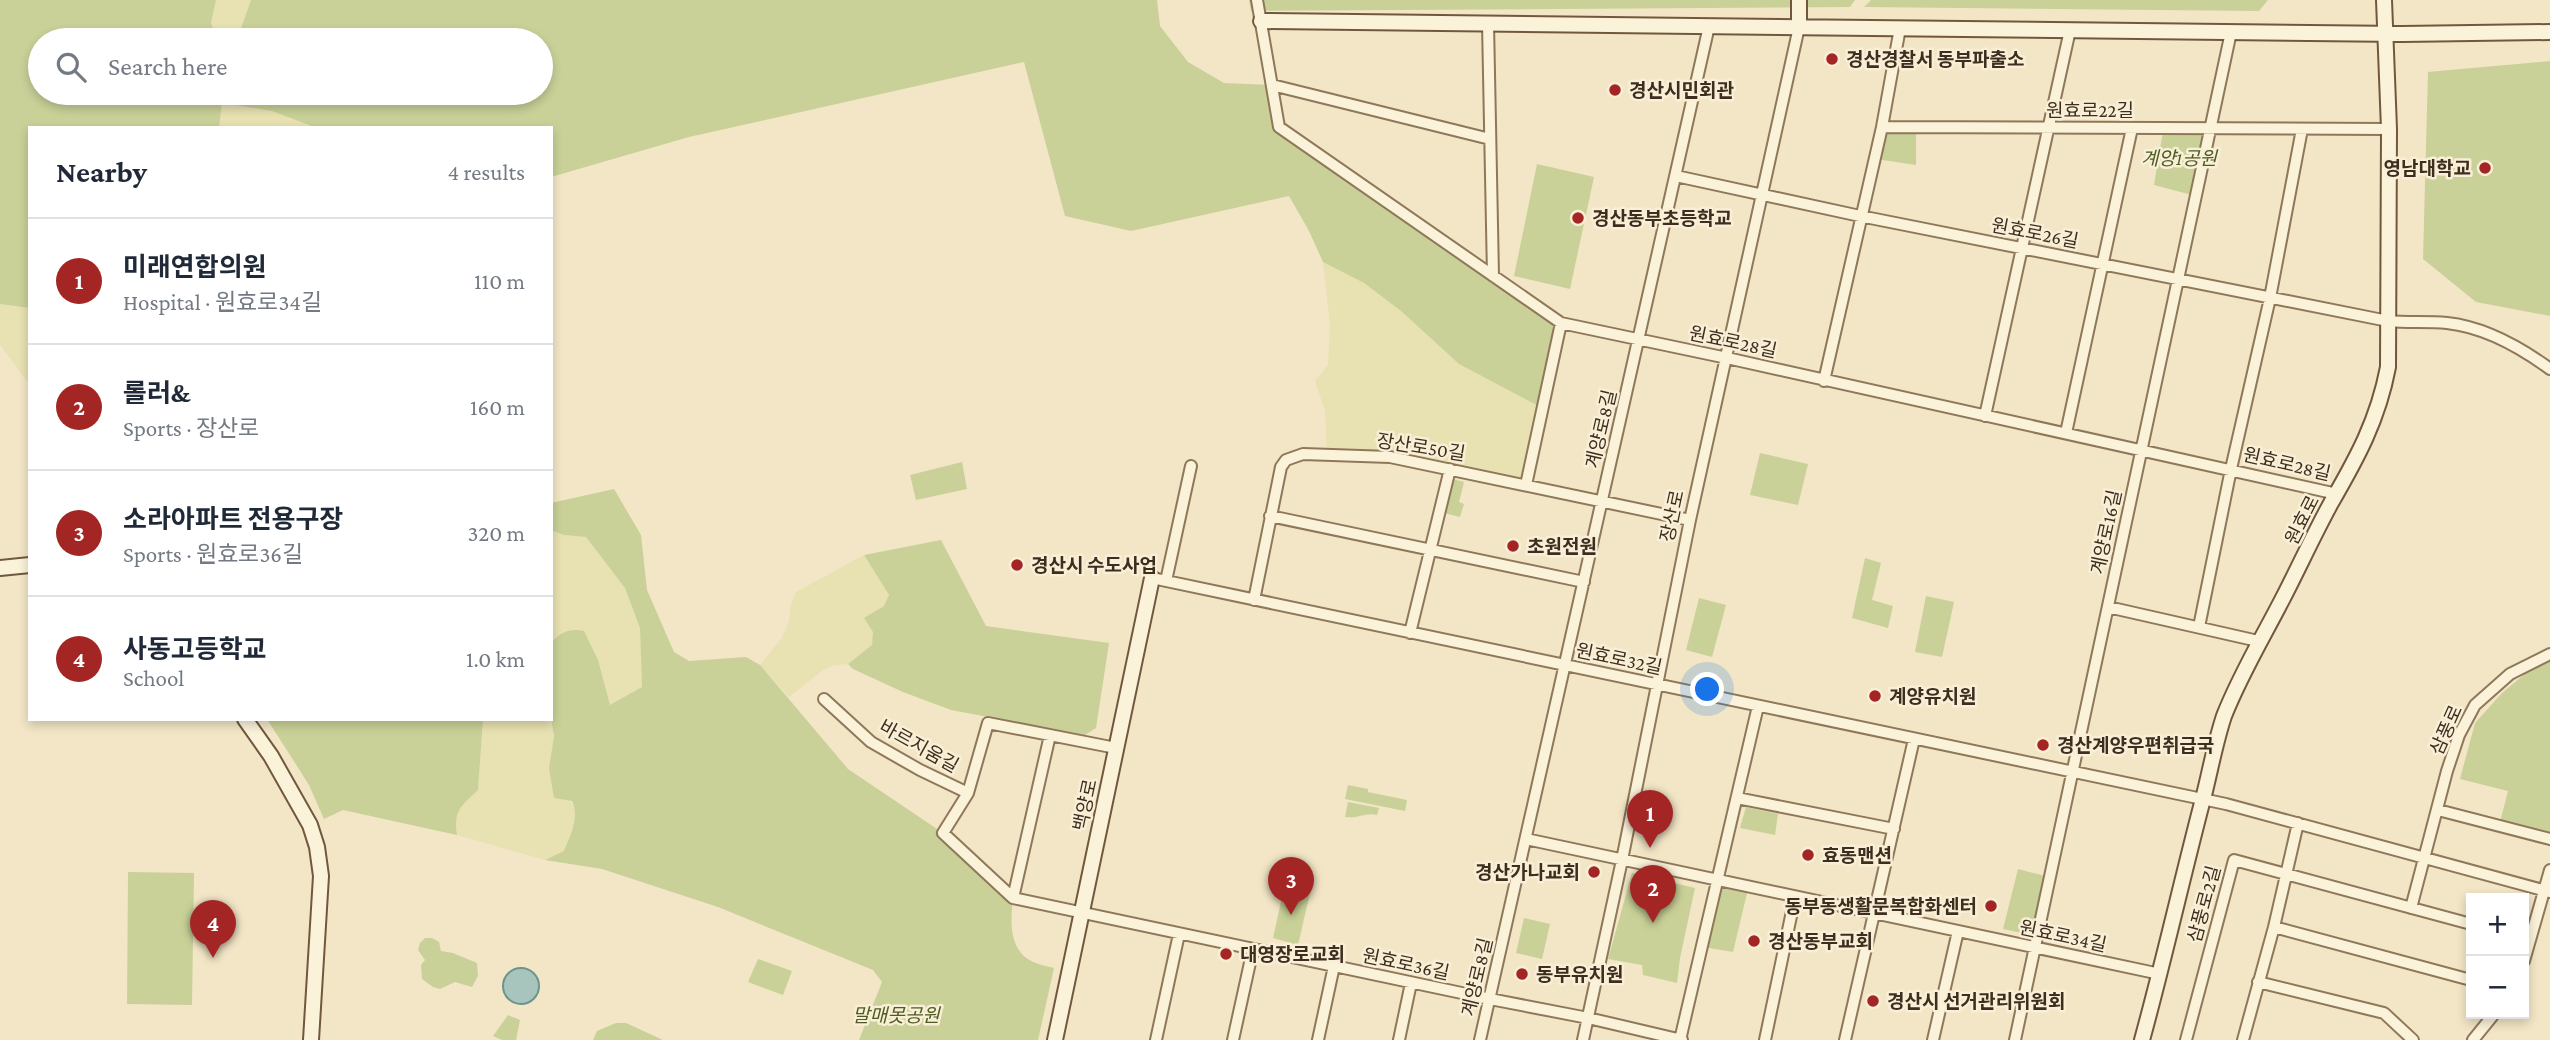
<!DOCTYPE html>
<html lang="en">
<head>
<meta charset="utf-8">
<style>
	body { margin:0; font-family:"Crimson Pro","Noto Sans KR",serif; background:#f2f2f3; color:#1f2937 }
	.controls { position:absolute; right:21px; bottom:21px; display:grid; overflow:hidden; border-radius:0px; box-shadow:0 4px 10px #0003 }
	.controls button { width:63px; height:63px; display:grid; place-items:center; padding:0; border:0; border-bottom:2px solid #e0e1e3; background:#fff; color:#1f2937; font:35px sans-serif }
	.you { position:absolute; left:1708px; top:690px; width:24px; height:24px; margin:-18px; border:5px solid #fff; border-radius:50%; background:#1a73e8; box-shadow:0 0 0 10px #1a73e833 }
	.badge { display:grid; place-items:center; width:46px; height:46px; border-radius:50%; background:#a32625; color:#fff; font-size:23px; font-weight:700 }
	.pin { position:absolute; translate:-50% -58px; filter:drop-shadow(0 2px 4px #0008) }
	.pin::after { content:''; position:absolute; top:37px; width:24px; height:21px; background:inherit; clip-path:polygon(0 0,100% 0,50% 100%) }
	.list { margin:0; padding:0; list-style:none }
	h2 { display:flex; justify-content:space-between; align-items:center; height:91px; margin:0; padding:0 28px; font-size:30px }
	h2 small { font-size:23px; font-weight:400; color:#747a83 }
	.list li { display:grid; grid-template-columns:46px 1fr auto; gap:21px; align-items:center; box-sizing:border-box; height:126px; padding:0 28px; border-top:2px solid #e0e1e3 }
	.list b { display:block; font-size:26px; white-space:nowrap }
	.list p { margin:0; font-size:23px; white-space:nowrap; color:#747a83 }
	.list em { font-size:23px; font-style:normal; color:#747a83 }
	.icon { flex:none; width:38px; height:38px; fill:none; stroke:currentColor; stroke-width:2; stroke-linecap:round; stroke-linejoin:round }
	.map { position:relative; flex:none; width:2550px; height:1040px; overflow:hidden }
	.search { position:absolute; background:#fff; box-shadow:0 4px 10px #0003; left:28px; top:28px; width:525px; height:77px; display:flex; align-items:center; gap:18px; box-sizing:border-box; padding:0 24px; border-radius:38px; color:#747a83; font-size:26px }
	.panel { position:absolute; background:#fff; box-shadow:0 4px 10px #0003; left:28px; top:126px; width:525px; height:595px; border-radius:0px }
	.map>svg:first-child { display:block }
</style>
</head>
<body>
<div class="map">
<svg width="2550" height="1040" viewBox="0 0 2550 1040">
	<rect width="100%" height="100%" fill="#f2e6c6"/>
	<path fill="#e8e1b2" d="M216,0h35l-14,40h-20l-6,-17z
		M222,103l50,8 49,17h-102z
		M1323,262l41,21 37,28 58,53 83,44 -16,77 -76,-16 -123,-15 -2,-43 -10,-30 13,-16 2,-40z
		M0,304l30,4v77l-30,-40z
		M551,530l13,5 22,2 39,51 15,40 2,59 -32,19 -12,-46 -43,-22 -4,5z
		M864,555l25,40 -15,37 -2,13 -24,19 -14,1 -11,5 -34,27 -29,-32 21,-26 8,-18 2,-17 5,-12z
		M551,718l3,18 -5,32 27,42 -1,12 -11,29 -19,9 -88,-25 -2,-16 6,-14 17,-15 5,-71z"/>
	<path fill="#c9d198" d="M0,0h216l-5,23 6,17h3h-180v53h501v-53h-304l14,-40h906l3,26 28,36 36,21 48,2 7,42 282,196 -19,85 -83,-44 -58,-53 -37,-28 -41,-21 -14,-31 -20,-35 -158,35 -66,-15 -41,-154 -335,75 -138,40v-49h-234l-45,-17 -50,-8 -3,25h-189v180l-30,-4z
		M1249,0h606l-5,7 -599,4z
		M1871,0h397l-9,11 -395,-4z
		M2550,61v255l-74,-14 -53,-43 5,-187z
		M1883,128l33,1v36l-40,-6z
		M2163,131h41l-12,64 -38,-10z
		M1537,164l57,13 -24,112 -56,-13z
		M1760,453l48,11 -10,41 -48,-10z
		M962,462l5,27 -51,11 -6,-25z
		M1453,479l11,3 -5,20 5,2 -4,13 -16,-4z
		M614,489l27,46 6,55 27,62 15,9 57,-4 14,8 88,104 95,64 70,65c-2,20 -5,48 15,61 7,5 18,7 26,9l-16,72h-179l23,-58 -9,-12 -155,-63 -116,-38 -57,-9 19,-9c6,-16 16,-33 8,-50l-18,-3 -5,-30 5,-32 -3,-18v-75c9,-11 20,-15 33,-12l14,29 12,45 32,-18 -2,-59 -15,-40 -39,-51 -22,-2 -13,-5v-27z
		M941,540l45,86 123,17 -13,85 -11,7 -134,-25 -48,-18 -50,-23 -5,-5 24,-19 1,-13 -9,-14 20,-12 5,-11 -25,-40z
		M1865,558l16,5 -9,37 21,6 -5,22 -36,-10z
		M1926,596l28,6 -12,55 -27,-5z
		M1699,598l27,7 -14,52 -26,-7z
		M2550,661v172l-50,-11 8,-31 -48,-12 15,-56 27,-30 24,-20z
		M267,719h216l-5,71c-17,16 -25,21 -21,45l-114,-25 -19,9 -15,-34z
		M1348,785l20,4v3l39,8 -2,11 -60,-12z
		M1348,802l31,6 -2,7c-11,-3 -20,4 -32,2z
		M1746,807l32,7 -3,21 -35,-7z
		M2018,869l31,8 -14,53 -9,4 -23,-5z
		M128,872l66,1 -2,132 -65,-1z
		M1632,873l63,15 -15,70 -3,25 -34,-8 -1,-10 -34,-6z
		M1725,884l23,5 -15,63 -30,-5 15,-61z
		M1284,888l26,5 -12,52 -25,-7z
		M1524,918l26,6 -8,35 -26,-6z
		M425,938h7l7,4 2,9 12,2 24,10 1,13 -6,11 -17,-5 -15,7 -7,-2 -11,-8 -1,-14 4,-5 -7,-10 2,-7z
		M758,959l34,12 -9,24 -35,-13z
		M508,1015l12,5 -4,20h-14l-9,-4z
		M616,1023h10l37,17h-70l4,-9z"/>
	<path fill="#a7c5bd" stroke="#6d948c" stroke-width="2" d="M503 986a18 18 0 1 1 36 0a18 18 0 1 1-36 0Z"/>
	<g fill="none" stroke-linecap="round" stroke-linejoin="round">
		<g stroke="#8f775a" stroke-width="14">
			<path id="street" d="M1257,0l22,127 282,196 166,35 610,136
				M1488,23l5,253
				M1272,85l218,54
				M1882,127l507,2
				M1676,176l184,40 528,105c20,2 40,0 59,2 38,4 73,24 103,46
				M1824,381l58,-254 18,-99
				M1985,416l85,-386
				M2066,433l66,-305
				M1526,485l35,-162
				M1270,516l314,66
				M1152,578l1074,226 324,88
				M1166,581l25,-115
				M1254,600l27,-133 5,-7 17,-6 87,3 300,63
				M2108,607l150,34
				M2199,627l32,-158 39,-171 32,-169
				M1410,633l40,-164
				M824,699l47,43 49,28 48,23
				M1116,748l-128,-25 -20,70 -25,40 70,65 477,101 98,19 94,22
				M1737,798l157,31
				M2438,810l112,29
				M1526,839l634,135
				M1013,898l37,-163
				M2411,908l36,-137 12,-36 16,-30 35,-31 40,-20
				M2274,927l197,53
				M2524,961l26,-91
				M2258,982l126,31 29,27
				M1156,1040l23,-106
				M1233,1040l20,-91
				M1318,1040l16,-74
				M1399,1040l12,-57
				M1480,1040l229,-1014
				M1583,1040l39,-180 68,-340 109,-493
				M1680,1040l78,-334
				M1765,1040l30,-143
				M1845,1040l69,-301
				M1933,1040l25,-109
				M2015,1040l216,-1008
				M2186,1040l48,-180 237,64
				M2243,1040l31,-113 24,-104
				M2473,1040l21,-26"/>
		</g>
		<g stroke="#71583d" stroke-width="18">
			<path id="secondary" d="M1799,0v27
				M1261,21l1141,13 148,-2
				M0,568l30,-3
				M245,719l26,37 39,69 7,22 4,29 -10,164
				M1055,1040l97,-462
				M2142,1040c22,-80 40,-161 61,-241 7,-27 12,-56 21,-83 16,-41 39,-79 59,-118 16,-31 31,-64 48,-95 26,-45 47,-83 57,-136l1,-238 -5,-129"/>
		</g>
		<use href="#street" stroke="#fbf2da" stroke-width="10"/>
		<use href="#secondary" stroke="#fbf2da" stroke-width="14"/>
	</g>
	<g fill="#a32625" stroke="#f8efd6" stroke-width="2.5">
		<circle cx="1832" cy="59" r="7"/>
		<circle cx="1615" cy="90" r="7"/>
		<circle cx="2485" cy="168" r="7"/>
		<circle cx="1578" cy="218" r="7"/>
		<circle cx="1513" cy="546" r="7"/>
		<circle cx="1017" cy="565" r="7"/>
		<circle cx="1875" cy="696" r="7"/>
		<circle cx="2043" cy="745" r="7"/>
		<circle cx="1808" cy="855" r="7"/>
		<circle cx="1594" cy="872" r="7"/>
		<circle cx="1991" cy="906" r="7"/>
		<circle cx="1754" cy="941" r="7"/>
		<circle cx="1226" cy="954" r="7"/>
		<circle cx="1522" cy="974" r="7"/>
		<circle cx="1873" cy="1001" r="7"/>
	</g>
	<g text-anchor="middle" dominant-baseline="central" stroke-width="5" stroke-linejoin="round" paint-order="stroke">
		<g font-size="19" font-weight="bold" fill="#3e2e1f" stroke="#f8efd6" text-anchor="start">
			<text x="1846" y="59">경산경찰서 동부파출소</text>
			<text x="1629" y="90">경산시민회관</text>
			<text x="2471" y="168" text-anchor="end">영남대학교</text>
			<text x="1592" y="218">경산동부초등학교</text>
			<text x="1527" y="546">초원전원</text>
			<text x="1031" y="565">경산시 수도사업</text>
			<text x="1889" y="696">계양유치원</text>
			<text x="2057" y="745">경산계양우편취급국</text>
			<text x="1822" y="855">효동맨션</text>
			<text x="1580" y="872" text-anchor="end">경산가나교회</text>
			<text x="1977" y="906" text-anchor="end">동부동생활문복합화센터</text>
			<text x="1768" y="941">경산동부교회</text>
			<text x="1240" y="954">대영장로교회</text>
			<text x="1536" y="974">동부유치원</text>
			<text x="1887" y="1001">경산시 선거관리위원회</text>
		</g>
		<g font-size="19" fill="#3e2e1f" stroke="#f8efd6">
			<text x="2090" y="110">원효로22길</text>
			<text transform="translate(2035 233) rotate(11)">원효로26길</text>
			<text transform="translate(1733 342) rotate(12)">원효로28길</text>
			<text transform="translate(1601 429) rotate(-77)">계양로8길</text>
			<text transform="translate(1421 447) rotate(9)">장산로50길</text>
			<text transform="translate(2287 464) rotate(13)">원효로28길</text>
			<text transform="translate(1672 516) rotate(-78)">장산로</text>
			<text transform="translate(2302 520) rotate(-63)">원효로</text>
			<text transform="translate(2106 532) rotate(-78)">계양로16길</text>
			<text transform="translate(1619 659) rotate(12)">원효로32길</text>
			<text transform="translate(2446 730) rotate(-66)">삼풍로</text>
			<text transform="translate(919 746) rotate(29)">바르지움길</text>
			<text transform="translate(1085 805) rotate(-78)">백양로</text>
			<text transform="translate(2204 904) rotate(-75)">삼풍로2길</text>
			<text transform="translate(2063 936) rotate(12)">원효로34길</text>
			<text transform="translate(1406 964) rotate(12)">원효로36길</text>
			<text transform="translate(1477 977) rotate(-77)">계양로8길</text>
		</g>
		<g font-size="19" font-style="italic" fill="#4d5c23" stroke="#f8efd6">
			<text x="2179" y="158">계양1공원</text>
			<text x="896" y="1015">말매못공원</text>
		</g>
	</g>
</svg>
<div class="controls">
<button>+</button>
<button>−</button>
</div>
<div class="you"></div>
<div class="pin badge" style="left:1650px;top:848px">1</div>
<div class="pin badge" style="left:1653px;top:923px">2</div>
<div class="pin badge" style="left:1291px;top:915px">3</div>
<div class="pin badge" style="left:213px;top:958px">4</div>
<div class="search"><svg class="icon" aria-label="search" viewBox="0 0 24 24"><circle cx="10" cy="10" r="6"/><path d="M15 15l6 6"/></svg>Search here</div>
<section class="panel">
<h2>Nearby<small>4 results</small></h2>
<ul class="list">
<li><span class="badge">1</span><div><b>미래연합의원</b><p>Hospital · 원효로34길</p></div><em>110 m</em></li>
<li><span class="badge">2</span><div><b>롤러&amp;</b><p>Sports · 장산로</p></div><em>160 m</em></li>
<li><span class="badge">3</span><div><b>소라아파트 전용구장</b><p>Sports · 원효로36길</p></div><em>320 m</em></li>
<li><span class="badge">4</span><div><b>사동고등학교</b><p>School</p></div><em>1.0 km</em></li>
</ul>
</section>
</div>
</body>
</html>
